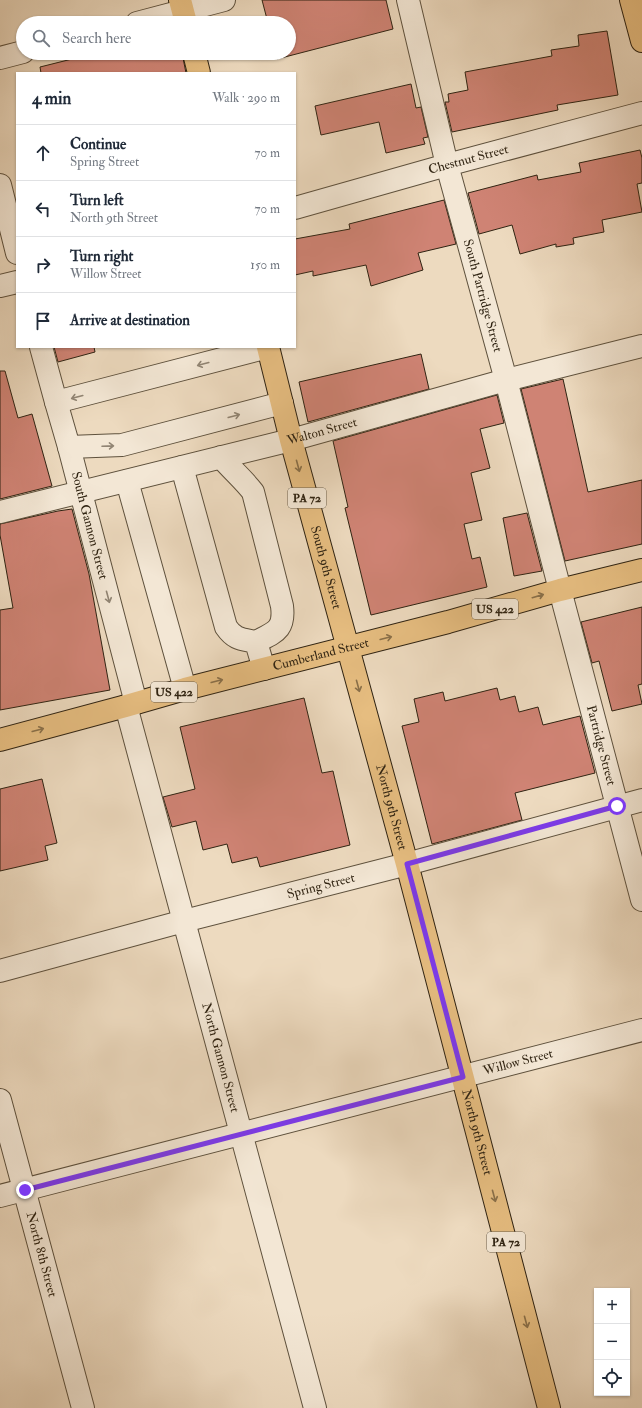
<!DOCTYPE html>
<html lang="en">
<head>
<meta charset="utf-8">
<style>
	body { margin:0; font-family:"IM FELL Double Pica",serif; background:#f2f2f3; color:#1f2937 }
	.controls { position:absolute; right:12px; bottom:12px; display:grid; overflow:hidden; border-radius:0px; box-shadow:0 1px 3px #0004 }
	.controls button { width:36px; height:36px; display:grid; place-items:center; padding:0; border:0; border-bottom:1px solid #e0e1e3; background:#fff; color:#1f2937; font:20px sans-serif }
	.stop { position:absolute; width:12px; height:12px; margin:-9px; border:3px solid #7c3aed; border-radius:50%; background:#fff }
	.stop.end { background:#7c3aed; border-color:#fff; box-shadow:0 1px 4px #0008 }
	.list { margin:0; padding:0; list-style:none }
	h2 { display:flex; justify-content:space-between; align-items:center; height:52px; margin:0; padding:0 16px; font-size:17px }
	h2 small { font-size:13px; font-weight:400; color:#747a83 }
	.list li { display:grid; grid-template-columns:26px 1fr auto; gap:12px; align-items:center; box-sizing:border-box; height:56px; padding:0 16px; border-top:1px solid #e0e1e3 }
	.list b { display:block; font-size:15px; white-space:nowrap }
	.list p { margin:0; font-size:13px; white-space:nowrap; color:#747a83 }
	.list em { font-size:13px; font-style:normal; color:#747a83 }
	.icon { flex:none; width:22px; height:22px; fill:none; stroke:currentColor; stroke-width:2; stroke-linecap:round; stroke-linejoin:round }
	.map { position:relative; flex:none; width:642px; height:1408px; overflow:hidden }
	.search { position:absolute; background:#fff; box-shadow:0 1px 3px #0004; left:16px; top:16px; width:280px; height:44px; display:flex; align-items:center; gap:10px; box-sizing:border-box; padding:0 14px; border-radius:22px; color:#747a83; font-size:15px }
	.panel { position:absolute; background:#fff; box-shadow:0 1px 3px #0004; left:16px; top:72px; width:280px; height:276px; border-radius:0px }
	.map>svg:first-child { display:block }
</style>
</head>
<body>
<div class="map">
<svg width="642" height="1408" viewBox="0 0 642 1408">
	<rect width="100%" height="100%" fill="#eddabf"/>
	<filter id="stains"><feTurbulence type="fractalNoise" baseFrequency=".005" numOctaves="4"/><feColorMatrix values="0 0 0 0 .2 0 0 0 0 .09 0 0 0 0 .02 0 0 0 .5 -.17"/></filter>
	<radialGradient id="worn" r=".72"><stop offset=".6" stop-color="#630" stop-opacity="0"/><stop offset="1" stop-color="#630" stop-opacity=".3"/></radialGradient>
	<path fill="#cf8374" stroke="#2f2312" d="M262,0h124l7,29 -116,30 -1,-6h13v-30h-21z
		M607,31l11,64 -61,10 1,5 -106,22 -7,-30h4l-1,-8 20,-4 -3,-18 87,-16 -1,-6 28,-4 -1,-11z
		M96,53h86l4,20h-145l-1,-6z
		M411,84l5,24 5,-1 7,30 -5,1 2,6 -39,9 -7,-31 -58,13 -6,-29z
		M640,150l2,8v25l-5,1 5,28 -40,8 2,12 -31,6 1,6 -18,3v-3l-36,10 -8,-29 -33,9 -11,-41 69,-18 1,5 43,-8 -2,-9z
		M444,200l12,44 -38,9 5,17 -52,16 -5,-21 -53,11v-5l-18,4v-36l55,-10 -1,-5z
		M54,347h40l1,5 -37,10z
		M421,354l8,35 -121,33 -9,-40z
		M0,371h5l13,47 14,-4 20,72 -52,13z
		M563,379l25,113 54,-12v64l-77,17 -44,-172z
		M497,395l7,28 -24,6 10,39 -19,5 11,47 -18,4 8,35 8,-2 7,30 -116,28 -26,-107 3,-1 -15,-66z
		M72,509l17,65 21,116 -110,20v-100l13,-2 -13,-73v-11l58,-13z
		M527,513l15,58 -28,5 -11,-58z
		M642,607v77l-4,1 4,19 -30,7 -13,-50 -7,2 -11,-41z
		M497,688l3,12 15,-4 4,16 19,-5 5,18 37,-9 15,57 -80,20 7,27 -90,24 -30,-118 17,-4 -5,-23 29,-7 2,9z
		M304,698l18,75 11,-2 17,74 -90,22 -3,-10 -25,6 -5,-19 -24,6 -7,-29 -24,6 -9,-30 32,-8 -15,-62z
		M42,779l15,64 -12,3 3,14 -48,11v-82z"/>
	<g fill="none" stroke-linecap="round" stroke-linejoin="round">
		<g stroke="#5e513d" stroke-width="24">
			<g id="minor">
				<path id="s1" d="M408,0l39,165 59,215 54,210 82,310"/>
				<path d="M137,23l87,-23"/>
				<path d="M0,58l23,-6"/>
				<path d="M0,185l17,68"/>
				<path id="s2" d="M295,208l152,-43 195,-52"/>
				<path d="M0,286l17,-4"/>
				<path id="s3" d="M41,347l15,55 13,45 67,256"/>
				<path d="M56,402l212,-55"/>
				<path d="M69,447l53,-2 160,-42"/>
				<path d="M221,457c10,12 23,23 32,35l29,114c3,24 -7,26 -26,36"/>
				<path d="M182,467l44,160c9,13 16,12 30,15l8,27"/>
				<path d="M127,481l58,208"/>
				<path id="s4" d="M0,512l291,-72 215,-60 136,-34"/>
				<path id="s5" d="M126,706l189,702"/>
				<path id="s6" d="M0,971l184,-50 223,-57 235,-64"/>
				<path id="s7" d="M0,1100l83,308"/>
				<path id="s8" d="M0,1196l642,-166"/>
			</g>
		</g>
		<g stroke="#2f2312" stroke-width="24">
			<g id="major">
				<path id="s9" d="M348,648l59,216 142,544"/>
			</g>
		</g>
		<g stroke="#2f2312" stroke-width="24">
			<g id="highway">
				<path d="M180,0l6,23"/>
				<path d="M631,0l11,41"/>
				<path d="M194,53l5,20"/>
				<path id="s10" d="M268,347l23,93 57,208"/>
				<path id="s11" d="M0,740l126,-34 59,-17 263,-67 112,-32 82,-20"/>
			</g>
		</g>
		<use href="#minor" stroke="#f3e7d5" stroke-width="22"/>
		<use href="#major" stroke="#e6bd80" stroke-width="22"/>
		<use href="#highway" stroke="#e6bd80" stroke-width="22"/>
	</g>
	<defs><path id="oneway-shaft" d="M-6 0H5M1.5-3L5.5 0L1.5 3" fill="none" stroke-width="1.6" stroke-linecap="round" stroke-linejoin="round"/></defs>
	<g stroke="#918574">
		<use href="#oneway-shaft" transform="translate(203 364) rotate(165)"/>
		<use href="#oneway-shaft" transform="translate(77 397) rotate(165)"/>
		<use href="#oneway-shaft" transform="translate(234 416) rotate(-15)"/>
		<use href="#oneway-shaft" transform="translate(108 446) rotate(-2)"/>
		<use href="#oneway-shaft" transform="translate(108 597) rotate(75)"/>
	</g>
	<g stroke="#8a7049">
		<use href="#oneway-shaft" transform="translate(298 466) rotate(75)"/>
		<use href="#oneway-shaft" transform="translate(538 596) rotate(-16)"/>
		<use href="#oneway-shaft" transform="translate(386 638) rotate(-14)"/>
		<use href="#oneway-shaft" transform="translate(217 681) rotate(-14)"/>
		<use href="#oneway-shaft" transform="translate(358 686) rotate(75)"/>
		<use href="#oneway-shaft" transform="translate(38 730) rotate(-15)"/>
		<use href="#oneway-shaft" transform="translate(494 1196) rotate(75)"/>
		<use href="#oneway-shaft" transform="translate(526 1322) rotate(75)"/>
	</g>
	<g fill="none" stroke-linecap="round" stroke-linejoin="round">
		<path stroke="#7c3aed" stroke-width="5" d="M25,1190l438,-113 -56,-213 210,-58"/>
	</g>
	<g text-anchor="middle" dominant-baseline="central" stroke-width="3" stroke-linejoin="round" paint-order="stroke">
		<g fill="#f3e7d5" stroke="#6a5e4c" stroke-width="1">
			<rect x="288" y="488" width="38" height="20" rx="3"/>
			<rect x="472" y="599" width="46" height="20" rx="3"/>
			<rect x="151" y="682" width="46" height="20" rx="3"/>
			<rect x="487" y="1232" width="38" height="20" rx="3"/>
		</g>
		<g font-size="12" font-weight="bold" fill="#2f2312">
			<text x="307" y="498">PA 72</text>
			<text x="495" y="609">US 422</text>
			<text x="174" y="692">US 422</text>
			<text x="506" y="1242">PA 72</text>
		</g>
		<g font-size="13" fill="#2f2312" stroke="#f3e7d5">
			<text stroke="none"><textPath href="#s2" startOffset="180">Chestnut Street</textPath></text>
			<text stroke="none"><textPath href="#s1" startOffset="305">South Partridge Street</textPath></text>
			<text stroke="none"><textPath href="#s4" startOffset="332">Walton Street</textPath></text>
			<text stroke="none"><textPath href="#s3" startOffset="185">South Gannon Street</textPath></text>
			<text stroke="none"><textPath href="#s10" startOffset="228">South 9th Street</textPath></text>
			<text stroke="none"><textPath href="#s11" startOffset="332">Cumberland Street</textPath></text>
			<text stroke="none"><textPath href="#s1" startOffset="770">Partridge Street</textPath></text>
			<text stroke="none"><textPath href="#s9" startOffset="165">North 9th Street</textPath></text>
			<text stroke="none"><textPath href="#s6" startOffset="332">Spring Street</textPath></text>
			<text stroke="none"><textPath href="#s5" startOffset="364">North Gannon Street</textPath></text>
			<text stroke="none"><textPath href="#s8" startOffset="535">Willow Street</textPath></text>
			<text stroke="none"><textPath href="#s9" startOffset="501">North 9th Street</textPath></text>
			<text stroke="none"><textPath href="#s7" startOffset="160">North 8th Street</textPath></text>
		</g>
	</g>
	<rect width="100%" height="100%" filter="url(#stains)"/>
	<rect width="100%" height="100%" fill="url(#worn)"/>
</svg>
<div class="controls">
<button>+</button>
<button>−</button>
<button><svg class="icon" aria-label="locate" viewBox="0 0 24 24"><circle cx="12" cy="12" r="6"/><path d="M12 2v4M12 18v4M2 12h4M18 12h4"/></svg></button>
</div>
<div class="stop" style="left:617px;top:806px"></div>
<div class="stop end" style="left:25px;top:1190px"></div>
<div class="search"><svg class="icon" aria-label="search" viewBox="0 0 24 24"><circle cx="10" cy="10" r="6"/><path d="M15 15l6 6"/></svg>Search here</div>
<section class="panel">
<h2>4 min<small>Walk · 290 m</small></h2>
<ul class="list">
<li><svg class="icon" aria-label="ahead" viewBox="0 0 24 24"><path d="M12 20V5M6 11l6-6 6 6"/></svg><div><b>Continue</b><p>Spring Street</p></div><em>70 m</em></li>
<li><svg class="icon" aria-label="left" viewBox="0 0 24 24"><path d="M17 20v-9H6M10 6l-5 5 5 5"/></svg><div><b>Turn left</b><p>North 9th Street</p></div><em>70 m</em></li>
<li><svg class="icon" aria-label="right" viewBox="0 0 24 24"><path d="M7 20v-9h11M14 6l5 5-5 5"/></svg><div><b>Turn right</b><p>Willow Street</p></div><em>150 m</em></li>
<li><svg class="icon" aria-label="arrive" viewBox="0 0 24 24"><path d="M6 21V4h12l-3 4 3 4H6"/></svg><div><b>Arrive at destination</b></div></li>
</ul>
</section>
</div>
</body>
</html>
